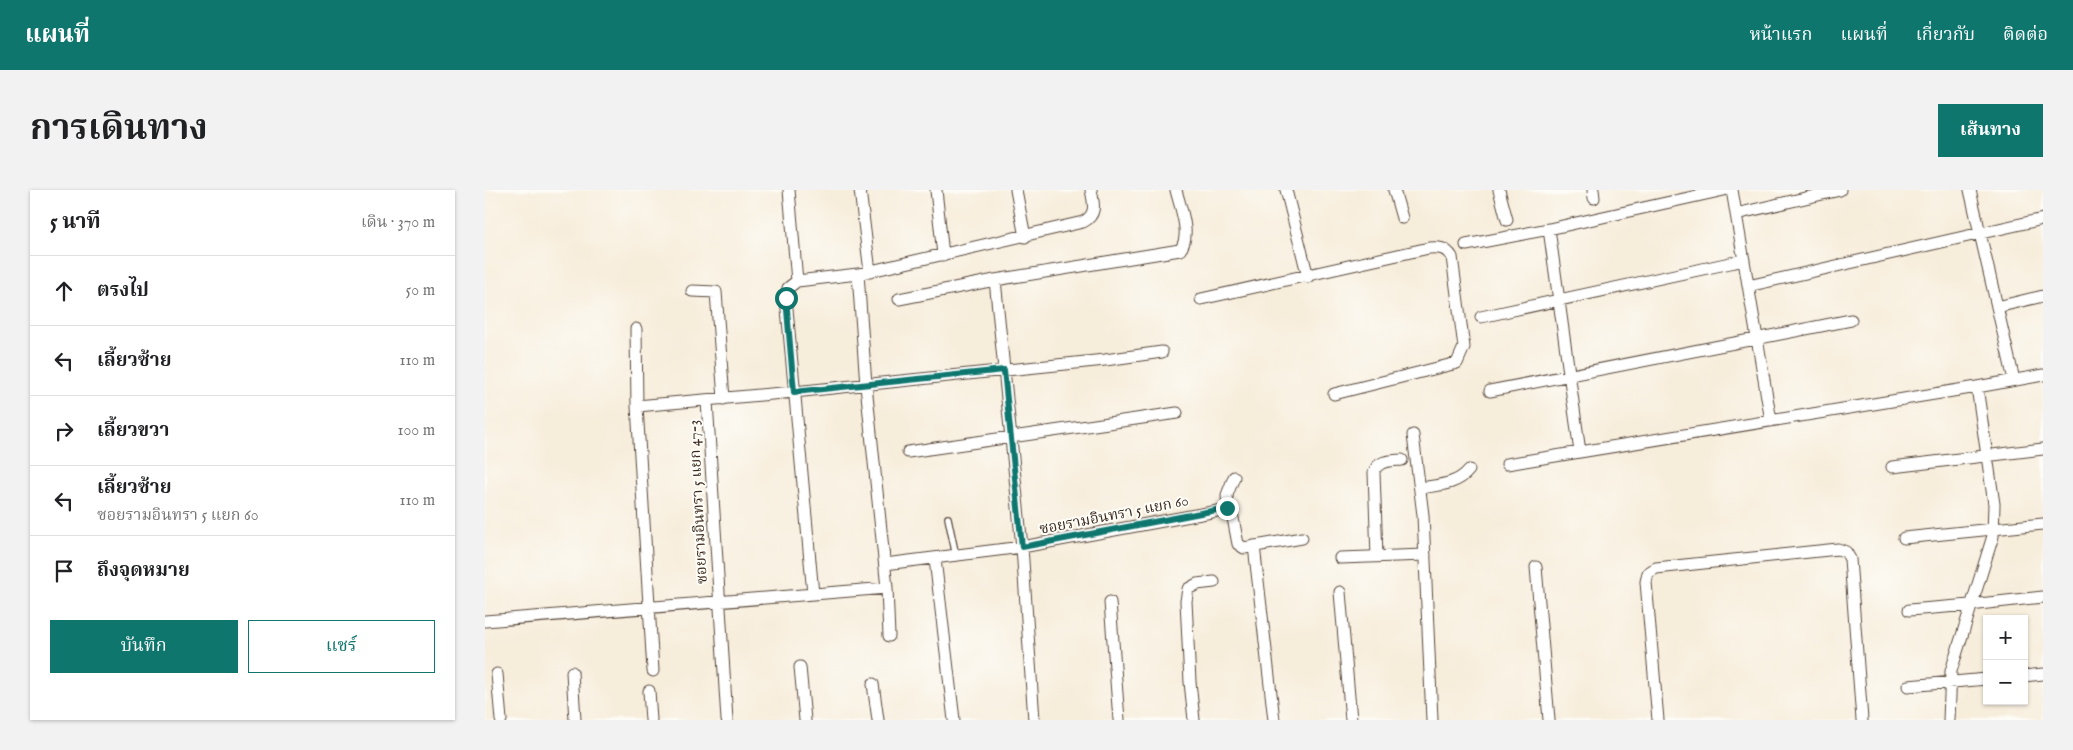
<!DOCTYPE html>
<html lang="th">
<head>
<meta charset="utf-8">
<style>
	body { margin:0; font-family:"IM FELL English","Noto Serif Thai",serif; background:#f2f2f2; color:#202124 }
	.controls { position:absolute; right:15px; bottom:15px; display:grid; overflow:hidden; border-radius:0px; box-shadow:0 1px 4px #0004 }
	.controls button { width:45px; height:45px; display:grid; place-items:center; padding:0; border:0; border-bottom:1px solid #e0e0e0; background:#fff; color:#202124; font:25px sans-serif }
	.stop { position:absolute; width:15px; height:15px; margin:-11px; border:4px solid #0f766e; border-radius:50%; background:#fff }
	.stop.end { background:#0f766e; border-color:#fff; box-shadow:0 1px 5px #0008 }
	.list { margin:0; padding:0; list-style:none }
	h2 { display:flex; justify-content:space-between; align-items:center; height:65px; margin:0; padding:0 20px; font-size:21px }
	h2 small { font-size:16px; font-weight:400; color:#757577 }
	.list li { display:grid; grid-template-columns:32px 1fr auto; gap:15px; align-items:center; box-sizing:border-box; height:70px; padding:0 20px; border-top:1px solid #e0e0e0 }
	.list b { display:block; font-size:19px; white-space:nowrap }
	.list p { margin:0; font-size:16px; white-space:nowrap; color:#757577 }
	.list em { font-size:16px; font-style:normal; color:#757577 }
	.actions { display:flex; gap:10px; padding:15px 20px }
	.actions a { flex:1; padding:11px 0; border:1px solid #0f766e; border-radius:0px; text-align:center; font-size:18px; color:#0f766e }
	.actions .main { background:#0f766e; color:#fff }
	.icon { flex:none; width:28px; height:28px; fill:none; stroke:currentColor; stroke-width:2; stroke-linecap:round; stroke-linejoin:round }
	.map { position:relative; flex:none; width:1558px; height:530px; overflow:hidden; border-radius:0px }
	header { display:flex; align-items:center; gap:30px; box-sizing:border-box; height:70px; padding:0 25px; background:#0f766e; color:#fff }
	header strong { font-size:24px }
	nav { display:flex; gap:28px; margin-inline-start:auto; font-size:18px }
	.intro { display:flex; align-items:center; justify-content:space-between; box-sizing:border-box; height:120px; padding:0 30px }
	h1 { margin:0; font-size:35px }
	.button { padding:12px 22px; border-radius:0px; background:#0f766e; color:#fff; font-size:18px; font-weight:700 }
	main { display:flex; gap:30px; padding:0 30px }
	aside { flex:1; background:#fff; border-radius:0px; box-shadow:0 1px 4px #0004 }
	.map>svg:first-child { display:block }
</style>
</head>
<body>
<header>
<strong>แผนที่</strong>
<nav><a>หน้าแรก</a><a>แผนที่</a><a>เกี่ยวกับ</a><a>ติดต่อ</a></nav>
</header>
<div class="intro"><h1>การเดินทาง</h1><a class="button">เส้นทาง</a></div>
<main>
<aside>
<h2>5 นาที<small>เดิน · 370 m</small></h2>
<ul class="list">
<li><svg class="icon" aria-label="ahead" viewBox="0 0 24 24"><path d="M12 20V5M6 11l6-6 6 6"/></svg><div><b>ตรงไป</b></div><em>50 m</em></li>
<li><svg class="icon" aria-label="left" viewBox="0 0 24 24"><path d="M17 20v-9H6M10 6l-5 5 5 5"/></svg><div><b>เลี้ยวซ้าย</b></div><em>110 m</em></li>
<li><svg class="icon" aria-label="right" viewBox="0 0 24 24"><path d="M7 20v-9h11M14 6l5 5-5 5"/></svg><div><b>เลี้ยวขวา</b></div><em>100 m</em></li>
<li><svg class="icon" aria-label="left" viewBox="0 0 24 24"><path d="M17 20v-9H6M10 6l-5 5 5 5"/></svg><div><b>เลี้ยวซ้าย</b><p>ซอยรามอินทรา 5 แยก 60</p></div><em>110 m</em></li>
<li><svg class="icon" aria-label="arrive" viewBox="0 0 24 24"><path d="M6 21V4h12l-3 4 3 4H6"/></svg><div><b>ถึงจุดหมาย</b></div></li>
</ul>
<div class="actions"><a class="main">บันทึก</a><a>แชร์</a></div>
</aside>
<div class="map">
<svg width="1558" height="530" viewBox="0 0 1558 530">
	<rect width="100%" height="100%" fill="#fdfcf7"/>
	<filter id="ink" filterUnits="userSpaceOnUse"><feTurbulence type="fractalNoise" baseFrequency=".02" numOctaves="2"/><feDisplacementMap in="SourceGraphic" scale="10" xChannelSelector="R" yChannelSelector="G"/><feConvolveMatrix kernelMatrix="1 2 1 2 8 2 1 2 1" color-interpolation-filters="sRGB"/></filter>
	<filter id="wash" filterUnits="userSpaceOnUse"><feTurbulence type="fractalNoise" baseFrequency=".0096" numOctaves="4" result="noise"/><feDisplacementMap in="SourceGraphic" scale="20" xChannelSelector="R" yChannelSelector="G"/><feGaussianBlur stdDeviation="1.12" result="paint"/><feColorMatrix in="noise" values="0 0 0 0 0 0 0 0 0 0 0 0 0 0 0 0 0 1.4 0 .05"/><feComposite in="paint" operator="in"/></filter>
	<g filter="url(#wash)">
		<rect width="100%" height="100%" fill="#f7eddb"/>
	</g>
	<g filter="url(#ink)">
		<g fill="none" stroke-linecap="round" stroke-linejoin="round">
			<g stroke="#57473a" stroke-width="8">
				<path id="service" d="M463,328l8,38"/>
			</g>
			<g stroke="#57473a" stroke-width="13">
				<path id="minor" d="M304,0l8,91 61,-7 8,111 21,203 2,48
					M375,0l10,82
					M451,0l7,65
					M531,0l9,47
					M801,0l22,87
					M909,0l8,28
					M1014,0l8,30
					M1108,0l1,8
					M1247,0l39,231
					M1485,0l44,190
					M1251,24l104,-24
					M1064,39l31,223
					M981,55l83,-16 175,-39
					M373,84l225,-52c14,-7 11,-18 8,-32
					M510,90l27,267 12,173
					M312,91l-9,7 -2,10 27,296
					M1263,96l295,-67
					M207,101l24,1 8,107
					M414,109l96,-19 185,-30c12,-15 0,-43 -4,-60
					M716,109l228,-51c11,-1 17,0 23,9l12,90 -7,16 -123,31
					M1512,117l46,-11
					M996,127l263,-57
					M151,139l1,77 16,265
					M1005,201l361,-71
					M222,211l20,319
					M152,216l157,-14 311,-32 57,-8
					M928,245l10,80 9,205
					M423,262l269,-39
					M1022,274l470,-77 66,-12
					M1407,277l151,-18
					M935,298c18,-3 37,-3 49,-18
					M743,319l-1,-14 7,-18
					M1419,348l139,-14
					M769,356l20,174
					M892,367l-3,-85c4,-12 17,-11 28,-12
					M855,368l85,-3
					M450,369l19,161
					M400,374l137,-17 206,-38 4,4 6,31 6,4 58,-10
					M1051,377l13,153
					M855,402l11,128
					M625,412l9,118
					M1424,420l61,-5 73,-8
					M0,431l402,-33
					M315,477l5,53
					M87,482l3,48
					M12,484l4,46
					M1539,486l19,-2
					M388,494l5,36
					M1423,496l79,-7
					M164,501l2,29
					M709,530l-4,-38 -4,-81 2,-12 9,-5 17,-2
					M1173,530l-12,-138 2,-9 8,-5 182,-19 8,3 4,7 12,161
					M1464,530l2,-49 42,-135 1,-32 -17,-117"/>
			</g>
			<use href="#service" stroke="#fff" stroke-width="5.5"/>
			<use href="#minor" stroke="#fff" stroke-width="11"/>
		</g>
	</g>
	<g fill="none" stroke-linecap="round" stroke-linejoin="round" filter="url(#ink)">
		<path stroke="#0f766e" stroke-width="6" d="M301,108l8,94 210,-22 18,177 205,-39"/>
	</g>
	<g text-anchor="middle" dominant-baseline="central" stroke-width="4" stroke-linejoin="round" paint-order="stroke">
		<g font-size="15" fill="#3b2a1e" stroke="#fdfcf7">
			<text transform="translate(213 312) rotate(-93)">ซอยรามอินทรา 5 แยก 47-3</text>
			<text transform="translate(629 325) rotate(-11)">ซอยรามอินทรา 5 แยก 60</text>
		</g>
	</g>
</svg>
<div class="controls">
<button>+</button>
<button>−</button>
</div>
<div class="stop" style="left:301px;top:108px"></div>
<div class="stop end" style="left:742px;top:318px"></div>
</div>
</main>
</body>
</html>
